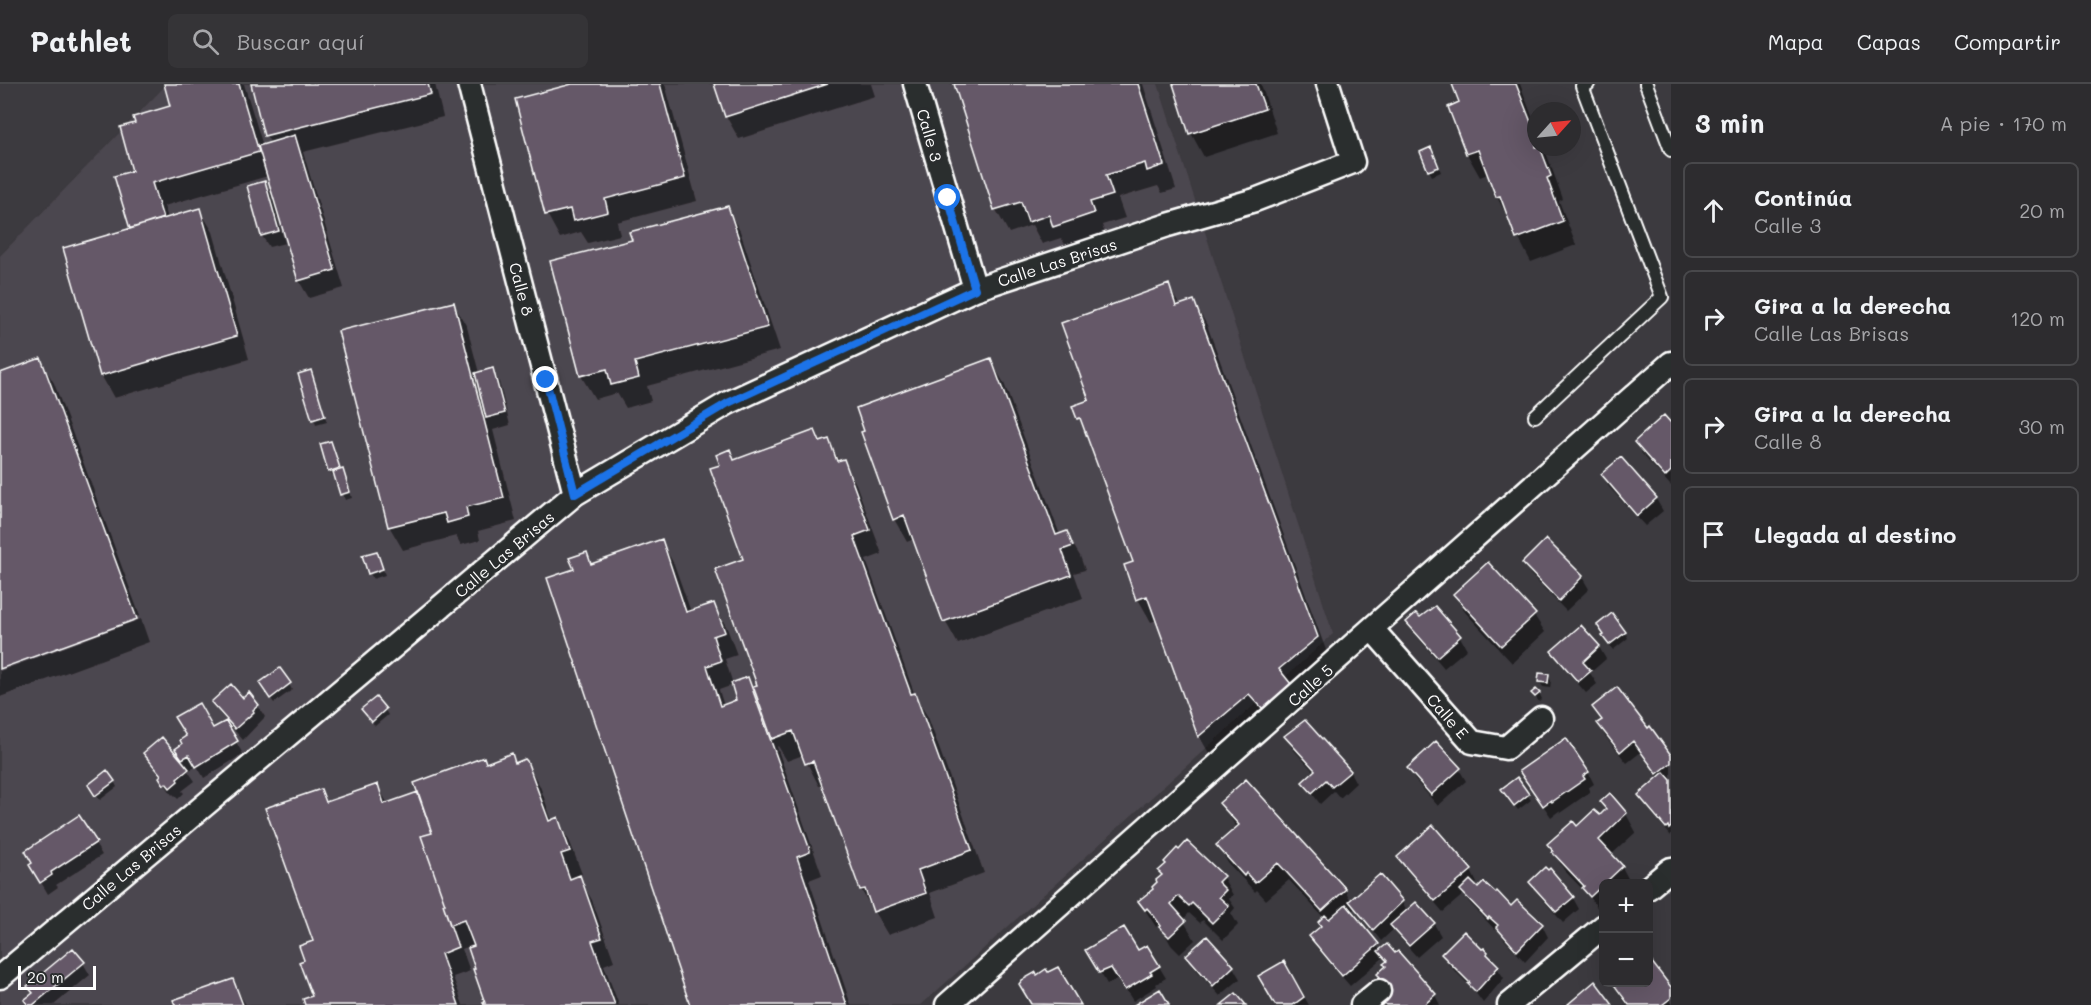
<!DOCTYPE html>
<html lang="es">
<head>
<meta charset="utf-8">
<style>
	body { margin:0; font-family:Mali,sans-serif; background:#353437; color:#f1f3f6 }
	.controls { position:absolute; right:18px; bottom:18px; display:grid; overflow:hidden; border-radius:9px; box-shadow:0 6px 24px #0002 }
	.controls button { width:54px; height:54px; display:grid; place-items:center; padding:0; border:0; border-bottom:2px solid #48484b; background:#2d2c2f; color:#f1f3f6; font:30px sans-serif }
	.compass { position:absolute; left:1527px; top:18px; width:54px; height:54px; border-radius:50%; background:#2d2c2f; box-shadow:0 6px 24px #0002; rotate:63deg }
	.scale { position:absolute; left:18px; bottom:15px; width:78px; box-sizing:border-box; padding-left:6px; border:3px solid #fff; border-top:0; font-size:16px; line-height:21px; white-space:nowrap; color:#fff; -webkit-text-stroke:4px #2a2d2e; paint-order:stroke }
	.stop { position:absolute; width:18px; height:18px; margin:-14px; border:4px solid #1a73e8; border-radius:50%; background:#fff }
	.stop.end { background:#1a73e8; border-color:#fff; box-shadow:0 2px 6px #0008 }
	.list { margin:0; padding:0; list-style:none }
	h2 { display:flex; justify-content:space-between; align-items:center; height:78px; margin:0; padding:0 24px; font-size:26px }
	h2 small { font-size:20px; font-weight:400; color:#a7a7aa }
	.list li { display:grid; grid-template-columns:39px 1fr auto; gap:18px; align-items:center; box-sizing:border-box; height:96px; margin:0 12px 12px; padding:0 12px; border:2px solid #48484b; border-radius:9px }
	.list b { display:block; font-size:22px; white-space:nowrap }
	.list p { margin:0; font-size:20px; white-space:nowrap; color:#a7a7aa }
	.list em { font-size:20px; font-style:normal; color:#a7a7aa }
	.icon { flex:none; width:33px; height:33px; fill:none; stroke:currentColor; stroke-width:2; stroke-linecap:round; stroke-linejoin:round }
	.map { position:relative; flex:none; width:1671px; height:921px; overflow:hidden }
	header { display:flex; align-items:center; gap:36px; box-sizing:border-box; height:84px; padding:0 30px; background:#2d2c2f; border-bottom:2px solid #48484b }
	header strong { font-size:28px }
	nav { display:flex; gap:33px; margin-inline-start:auto; font-size:21px }
	.search { width:420px; height:54px; background:#353437; display:flex; align-items:center; gap:15px; box-sizing:border-box; padding:0 21px; border-radius:9px; color:#a7a7aa; font-size:22px }
	main { display:flex }
	aside { flex:1; background:#2d2c2f }
	.map>svg:first-child { display:block }
</style>
</head>
<body>
<header>
<strong>Pathlet</strong>
<div class="search"><svg class="icon" aria-label="search" viewBox="0 0 24 24"><circle cx="10" cy="10" r="6"/><path d="M15 15l6 6"/></svg>Buscar aquí</div>
<nav><a>Mapa</a><a>Capas</a><a>Compartir</a></nav>
</header>
<main>
<div class="map">
<svg width="1671" height="921" viewBox="0 0 1671 921">
	<rect width="100%" height="100%" fill="#3c3a3f"/>
	<filter id="ink" filterUnits="userSpaceOnUse"><feTurbulence type="fractalNoise" baseFrequency=".0167" numOctaves="2"/><feDisplacementMap in="SourceGraphic" scale="12" xChannelSelector="R" yChannelSelector="G"/><feConvolveMatrix kernelMatrix="1 2 1 2 8 2 1 2 1" color-interpolation-filters="sRGB"/></filter>
	<g filter="url(#ink)">
		<path fill="#4c474f" d="M167,0h991l175,550 -412,371h-921v-749z"/>
		<path fill="#0007" fill-rule="evenodd" d="M166,0h78l19,62 8,-2 -5,-9 -13,-51h182l8,33 -140,35 41,136 -35,10 -10,-17 -19,-64h-3l8,26 -16,4 -7,-11 2,-53 11,16 -7,-23 -104,30 4,12 31,-9 14,23 36,127 -135,39 -13,-23 31,-145 5,-106 35,-17z
			M564,0h101l32,117 -80,21 3,13 -32,8 -7,-11 -21,6 -13,-24 18,-127z
			M716,0h155l4,12 -136,43 -13,-23z
			M955,0h188l33,105 -14,4 -4,-7 -40,12 7,20 -23,7 4,12 -38,12 -7,-11 -19,6 -10,-19 -23,8 -13,-23z
			M1174,0h87l16,49 -73,24 -13,-24z
			M1453,0h67l16,43v20h8l19,52 -4,2 17,44 -45,17 -34,-65 -9,-23 -8,3 -13,-23 -18,-46 12,-5z
			M1434,71l7,17 -9,4 -3,-6z
			M727,124l13,23 40,119 -133,36 4,15 -25,7 -9,-15 -22,6 -14,-23 52,-135z
			M1168,201l12,21 13,-5 14,24 123,336 -37,30 10,17 -26,23 -13,-15 -52,42 -13,-22 -42,-116 -6,2 -13,-23 -3,-36 -48,-129 -13,-27 17,-6z
			M453,219l14,24 12,46 14,-3 6,12 11,43 -17,5 23,91 -38,10 2,9 -19,5 -5,-9 -53,14 -14,-24z
			M40,276l14,23 86,233 -140,52v-293z
			M990,276l14,23 56,152 6,-2 14,23 5,14 -11,3 9,25 -125,46 -13,-23 -31,-82 -7,3 -13,-23z
			M310,288l17,50 -11,3 -16,-50z
			M1671,341v61l-29,-32 -6,-12z
			M815,348l6,11 7,-2 12,21 3,-1 13,23 26,70 -16,6 50,138 12,19 56,156 -54,20 8,24 -50,18 -27,-45 -38,-105 -4,1 -16,-31 -16,6 -9,-15 -1,1 45,128 -13,5 42,125h-159l-117,-435 11,-16 7,11 68,-24 13,23 17,48 23,-7 13,23 10,27 -12,4 8,25 14,-5 5,9 7,-3 -15,-125 -22,-94 8,-15 5,10zM733,601l5,16 -14,5 -5,-16z
			M330,358l11,29 4,5 7,22 -7,2 -9,-24h-3l-3,-5z
			M1620,375l36,40 7,12 -18,15 -36,-39 -7,-12z
			M377,468l8,23 -12,4 -3,-6z
			M1524,479l58,14 7,12 -23,22 -35,-36z
			M1455,511l79,20 11,17 -33,31 -47,-51z
			M141,535l8,23 -149,55v-26z
			M1408,538l52,15 7,12 -23,19 -29,-34z
			M1581,543l18,20 7,12 -16,14 7,11 -11,9 -26,-30 -7,-11z
			M1625,548l3,6 -15,12 -6,-8z
			M1548,592l3,5 -1,7 -7,-1 -3,-5z
			M289,600l3,6 -18,13 -10,-14z
			M1533,609h6l3,6 -3,3z
			M243,616l15,6 7,11 -22,23 -23,-26 -7,-12z
			M1594,623l77,51v78l-24,-29 -7,-12 19,-17 -18,-26 -14,11 -22,-27 -6,-12 3,-3z
			M363,626h22l3,5 -13,11z
			M225,639l18,31 -39,24 -7,-12 -9,5 7,10 -13,10 2,2 -6,6 -5,-5 -1,1 -27,-42 41,15 2,-1 -11,-18z
			M1286,652l64,36 6,11 -16,15 -6,-7 -14,13 -16,-22 11,-9 -23,-25z
			M511,671l5,9 10,-2 14,24 12,35 5,-2 13,23 12,32 -4,2 14,24 22,61 -10,4 15,40h-132l-12,-61 -13,5 8,22 -17,6 10,28h-156l7,-8 -8,-36 9,-19 5,-151 8,12 49,-18 11,19z
			M1408,684l51,1 7,12 -28,25 -23,-26z
			M1588,688l6,12 -6,4 2,4 -30,21 -1,-2 -8,6 -23,-34z
			M1517,696l14,20 -13,10 -12,-15z
			M114,697l3,6 -17,13 -7,-9z
			M1246,697l99,109 6,11 51,1 5,10 9,-8 18,20 7,12 -24,21 -18,-20 -5,-8 -13,12 -26,-33 -4,4 30,39 54,44 5,10h-57l-5,-6 3,-22 6,-10 -3,-10 -34,29 -33,-38 -6,-11 11,-10 2,-9 -35,-38 -23,20 -9,-10 -2,2 -27,-29 -10,-18 19,-17 -16,-25z
			M1610,711l16,19 10,18 -25,23 11,12 9,17h-27v27l-3,2 -11,-16 -26,-27 -15,-26 51,-27 7,-7 -5,-8z
			M79,734l23,37 -46,30 2,2 -10,7 -10,-17z
			M1399,773l72,14 6,12 -3,3 68,39 6,12 -23,25 -21,-23 -5,-9 -2,-2 -2,2 -26,-28 -5,-8 -21,18 -37,-43z
			M1223,793l10,18 -4,4 6,9 -4,5 7,12 -15,15 -20,-20 -3,3 -11,-10 -6,7 12,20 -15,14 -9,-9 -9,-16 -4,-4 -2,2 -16,-25z
			M1531,798l42,16 6,11 -16,14 -25,-29z
			M1207,854l26,29 7,12 -20,17 -26,-29 -6,-12z
			M1147,863l19,31 -10,6 1,2 -24,15 -14,-22 -12,5 -20,-34 50,2z
			M1648,864l5,8 -5,4z
			M1487,869l17,25 -21,25 -11,-15 -22,-22 -7,-12z
			M83,879l7,12 -36,30h-25l4,-11 -4,-8z
			M1284,879l25,42h-32z
			M1057,885l22,36h-45l-6,-9 8,-20 12,-2z
			M232,897l14,24h-69z
			M1611,898h37l23,7v16h-44z"/>
		<path fill="#655968" stroke="#fff" stroke-width="1.5" d="M164,0h75l20,68 -107,31 11,35 -33,11 -16,-53 18,-5 -12,-44 15,-4 -2,-6 37,-11z
			M251,0h177l3,10 -167,42z
			M572,0h88l25,94 -80,21 3,13 -35,9 -3,-12 -25,6 -30,-116z
			M714,0h114l-103,33z
			M954,0h184l26,81 -17,6 -2,-8 -39,12 7,20 -23,7 4,11 -41,14 -4,-12 -21,7 -7,-20 -27,8z
			M1173,0h83l9,25 -76,25z
			M1452,0h64l20,51v12h4l11,29 -4,2 16,43 -47,18 -16,-43 -4,1 -18,-47 -12,4 -18,-47 11,-5z
			M295,51l40,135 -37,11 -40,-135z
			M1431,63l8,20 -11,4 -8,-19z
			M265,97l14,50 -18,5 -14,-50z
			M728,122l40,121 -133,35 4,16 -28,7 -4,-16 -27,7 -30,-115 82,-21 -3,-8z
			M200,124l37,128 -137,40 -37,-128z
			M1169,200l7,22 18,-6 124,337 -39,32 12,15 -28,25 -14,-15 -51,43 -51,-141 -11,4 -12,-35 9,-3 -53,-144 -3,1 -5,-13 17,-6 -28,-77z
			M454,218l50,196 -38,9 2,10 -21,6 -3,-10 -56,14 -50,-196z
			M41,274l96,261 -137,50v-296z
			M991,274l65,177 11,-4 6,15 -11,4 9,25 -128,47 -39,-107 -11,5 -32,-88 3,-1 -8,-23z
			M493,284l12,45 -19,5 -11,-45z
			M311,286l14,46 -13,4 -14,-46z
			M1664,331l7,8v48l-6,6 -31,-35z
			M815,346l5,12 9,-3 8,22 7,-2 26,71 -16,6 57,158 4,-1 57,157 -54,20 8,23 -53,19 -8,-23 -5,1 -47,-129 -8,3 -12,-33 -21,8 -19,-53 4,-1 -42,-116 28,-10 -33,-91 10,-3 -4,-10 14,-6 4,11z
			M331,357l9,27 -12,4 -8,-28z
			M1621,373l36,41 -20,18 -36,-42z
			M343,385l7,23 -10,3 -7,-23z
			M662,455l24,73 28,-9 11,29 -12,4 8,25 -14,5 13,40 16,-6 -5,-17 17,-6 62,173v2l-13,5 50,148h-157l-143,-427 27,-9 -5,-11 18,-6 4,12z
			M1546,455l37,37 -24,25 -37,-38z
			M377,467l6,18 -15,5 -6,-19z
			M1488,478l48,52 -35,32 -48,-52z
			M1435,522l26,30 -24,21 -31,-35 10,-9 4,4z
			M1612,529l14,19 -17,13 -7,-9 2,-1 -7,-10z
			M1581,541l19,21 -17,16 8,9 -13,11 -27,-31z
			M280,584l11,15 -21,16 -11,-16z
			M1539,589l10,1 -1,9 -10,-1z
			M231,600l12,14 6,-6 10,13 -6,5 1,2 -19,17 -24,-27z
			M1617,603l31,41 2,-2 21,29v8l-14,11 -24,-33 -13,11 -23,-29 5,-3 -10,-13z
			M1536,605l4,4 -5,4 -4,-4z
			M376,613l10,12 -14,13 -11,-13z
			M199,619l14,25 13,-7 12,20 -42,26 -7,-12 -7,4 -7,-10 7,-5 -2,-4 6,-4 -12,-19z
			M1305,636l46,51 -19,16 -6,-7 -14,13 -10,-11 13,-12 -31,-34z
			M162,653l27,32 -12,10 1,2 -8,7 -4,-5 -2,2 -5,-8 2,-2 -18,-22z
			M1566,654l23,34 -6,4 2,3 -33,23 -1,-2 -8,6 -24,-35z
			M1436,657l25,27 -30,27 -24,-27z
			M512,669l3,10 10,-4 2,2 22,60 9,-4 12,34 -9,3 9,25 10,-4 22,63 -10,3 23,64h-131l-1,-2h2l-12,-34h2l-7,-21 6,-2 -10,-26 -14,5 -7,-21h2l-24,-68 11,-3 -18,-50 70,-26 2,6z
			M107,686l8,11 -20,15 -7,-11z
			M1664,688l7,8v47l-2,2 -1,-3 -2,2 -28,-33z
			M1517,693l12,17 -15,12 -13,-17z
			M1246,695l100,110 -24,22 -44,-48 -23,20 -9,-10 -2,3 -28,-31 23,-20 -20,-22z
			M378,700l6,20 34,-12 14,41 -11,3 24,68h-2l15,43 -17,7 18,51h-154l-2,-6 9,-3 -13,-34 5,-2 -5,-14 14,-5 -48,-133 56,-19 5,13z
			M1610,709l17,20 -28,27 24,26 -33,31 -8,-9 2,-2 -32,-34 1,-1 -6,-7 26,-23 4,5 17,-16 6,5 6,-6 -6,-7z
			M79,731l18,27 -46,30 1,3 -12,8 -11,-18 3,-2 -7,-12z
			M1433,741l39,45 -37,31 -38,-44z
			M1187,757l37,35 -6,6 8,8 -7,7 10,9 -17,17 -20,-20 -3,3 -11,-10 -7,8 15,17 -17,16 -10,-10 2,-1 -7,-10 -7,-8 -2,2 -7,-9 15,-12 -1,-2 5,-5 -1,-2 6,-5 -4,-4 8,-7 -2,-2 13,-14 2,2z
			M1545,783l3,3 2,-2 24,29 -18,15 -27,-30z
			M1380,790l23,27 -30,29 -24,-29z
			M1470,796l8,8 6,-6 12,11 1,-2 14,15 6,-6 26,24 -26,27 -21,-24 2,-2 -9,-8 -1,2 -28,-29z
			M1416,818l19,21 -26,23 -19,-21z
			M1346,820l33,40 -37,32 -33,-40 12,-10 -3,-4 7,-7 4,4z
			M1124,843l14,23 9,-5 13,21 -10,6 2,2 -27,16 -14,-22 -12,5 -14,-23z
			M1464,847l18,18 2,-1 4,4 -1,2 12,12 -23,26 -8,-8 2,-1 -29,-29z
			M1207,852l27,30 -21,20 -27,-31z
			M1387,860l8,9 3,-2 38,43 -12,11h-38l-17,-18 11,-10 -3,-3 9,-8 -3,-2 4,-3 -9,-10z
			M73,864l12,14 -52,43h-5l-4,-5 9,-7 -6,-7z
			M1648,873l23,30v11l-9,7h-33l-17,-23h36z
			M1284,877l20,36 -11,8h-18l-17,-29z
			M1058,883l23,38 -50,-1 -12,-20 3,-4 14,-8 1,3 9,-6 2,3z
			M233,895l10,26h-68l-2,-5z
			M1595,897l18,24h-46z
			M1160,905l9,15 -35,1z
			M1236,909l10,12h-25z"/>
		<g fill="none" stroke-linecap="round" stroke-linejoin="round">
			<g stroke="#fff" stroke-width="16">
				<path id="lane" d="M1646,0l25,66
					M1535,332l127,-119 -80,-211 6,-2"/>
			</g>
			<g stroke="#fff" stroke-width="27">
				<path id="street" d="M469,0l106,410
					M915,0l60,205
					M1372,545l100,113 34,6 35,-30
					M1648,804l23,-19
					M0,893l575,-483 153,-91 247,-114 193,-64 87,-25 98,-38 -25,-78
					M947,921l724,-642
					M1362,921l17,-14
					M1509,921l95,-79"/>
			</g>
			<use href="#lane" stroke="#2a2d2e" stroke-width="12"/>
			<use href="#street" stroke="#2a2d2e" stroke-width="22"/>
		</g>
	</g>
	<g fill="none" stroke-linecap="round" stroke-linejoin="round" filter="url(#ink)">
		<path stroke="#1a73e8" stroke-width="8" d="M546,296l29,114 153,-91 247,-114 -27,-91"/>
	</g>
	<g text-anchor="middle" dominant-baseline="central" stroke-width="6" stroke-linejoin="round" paint-order="stroke">
		<g font-size="16" fill="#fff" stroke="#2a2d2e">
			<text transform="translate(930 51) rotate(74)">Calle 3</text>
			<text transform="translate(1057 178) rotate(-18)">Calle Las Brisas</text>
			<text transform="translate(522 205) rotate(75)">Calle 8</text>
			<text transform="translate(504 470) rotate(-40)">Calle Las Brisas</text>
			<text transform="translate(1310 601) rotate(-42)">Calle 5</text>
			<text transform="translate(1448 632) rotate(49)">Calle E</text>
			<text transform="translate(131 783) rotate(-40)">Calle Las Brisas</text>
		</g>
	</g>
</svg>
<div class="controls">
<button>+</button>
<button>−</button>
</div>
<svg class="compass" viewBox="-18 -18 36 36"><path d="M0-13l5 13h-10z" fill="#e53935"/><path d="M0 13l5-13h-10z" fill="#a7a7aa"/></svg>
<div class="scale">20 m</div>
<div class="stop" style="left:948px;top:114px"></div>
<div class="stop end" style="left:546px;top:296px"></div>
</div>
<aside>
<h2>3 min<small>A pie · 170 m</small></h2>
<ul class="list">
<li><svg class="icon" aria-label="ahead" viewBox="0 0 24 24"><path d="M12 20V5M6 11l6-6 6 6"/></svg><div><b>Continúa</b><p>Calle 3</p></div><em>20 m</em></li>
<li><svg class="icon" aria-label="right" viewBox="0 0 24 24"><path d="M7 20v-9h11M14 6l5 5-5 5"/></svg><div><b>Gira a la derecha</b><p>Calle Las Brisas</p></div><em>120 m</em></li>
<li><svg class="icon" aria-label="right" viewBox="0 0 24 24"><path d="M7 20v-9h11M14 6l5 5-5 5"/></svg><div><b>Gira a la derecha</b><p>Calle 8</p></div><em>30 m</em></li>
<li><svg class="icon" aria-label="arrive" viewBox="0 0 24 24"><path d="M6 21V4h12l-3 4 3 4H6"/></svg><div><b>Llegada al destino</b></div></li>
</ul>
</aside>
</main>
</body>
</html>
